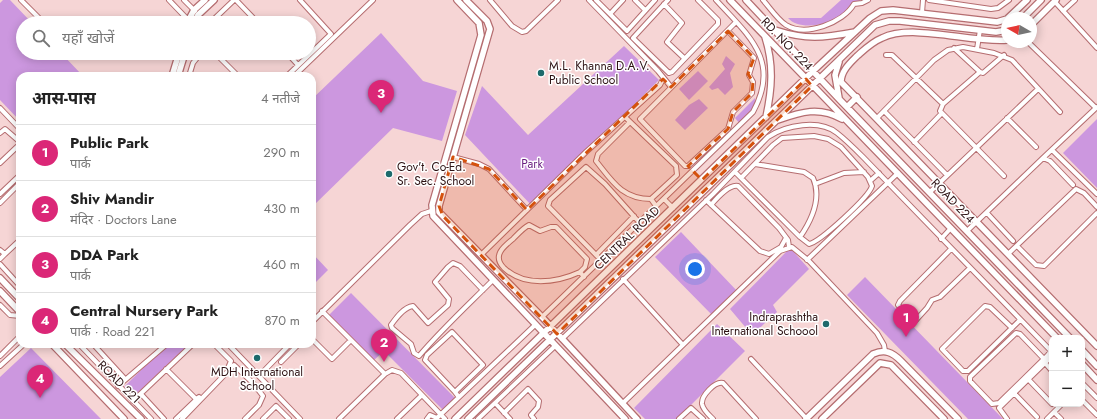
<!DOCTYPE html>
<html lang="hi">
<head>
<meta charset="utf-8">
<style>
	body { margin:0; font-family:Jost,"Noto Sans Devanagari",sans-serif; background:#f2f2f2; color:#222 }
	.controls { position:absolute; right:12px; bottom:12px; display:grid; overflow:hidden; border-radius:8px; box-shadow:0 2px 10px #0003 }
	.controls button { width:36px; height:36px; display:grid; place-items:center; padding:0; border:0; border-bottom:1px solid #e0e0e0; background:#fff; color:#222; font:20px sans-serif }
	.compass { position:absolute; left:1001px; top:12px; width:36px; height:36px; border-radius:50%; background:#fff; box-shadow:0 2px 10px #0003; rotate:279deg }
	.you { position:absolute; left:695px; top:269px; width:14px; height:14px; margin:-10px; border:3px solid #fff; border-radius:50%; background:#1a73e8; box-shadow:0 0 0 6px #1a73e833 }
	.badge { display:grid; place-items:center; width:26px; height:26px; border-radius:50%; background:#db2777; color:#fff; font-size:13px; font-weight:700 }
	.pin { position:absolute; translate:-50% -33px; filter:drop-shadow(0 1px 2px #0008) }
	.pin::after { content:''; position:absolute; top:21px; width:14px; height:12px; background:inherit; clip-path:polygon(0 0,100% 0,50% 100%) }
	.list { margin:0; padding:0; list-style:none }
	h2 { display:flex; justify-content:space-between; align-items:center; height:52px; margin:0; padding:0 16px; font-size:17px }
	h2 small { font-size:13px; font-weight:400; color:#767676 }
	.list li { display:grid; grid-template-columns:26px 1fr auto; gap:12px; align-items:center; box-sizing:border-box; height:56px; padding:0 16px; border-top:1px solid #e0e0e0 }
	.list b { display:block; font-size:15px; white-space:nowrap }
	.list p { margin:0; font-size:13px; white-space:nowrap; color:#767676 }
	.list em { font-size:13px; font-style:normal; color:#767676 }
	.icon { flex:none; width:22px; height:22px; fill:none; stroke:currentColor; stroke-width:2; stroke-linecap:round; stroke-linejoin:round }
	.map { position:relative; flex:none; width:1097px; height:419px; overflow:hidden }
	.search { position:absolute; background:#fff; box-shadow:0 2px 10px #0003; left:16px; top:16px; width:300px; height:44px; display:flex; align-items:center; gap:10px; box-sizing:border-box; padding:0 14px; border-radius:22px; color:#767676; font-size:15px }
	.panel { position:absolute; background:#fff; box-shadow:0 2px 10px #0003; left:16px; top:72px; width:300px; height:276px; border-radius:12px }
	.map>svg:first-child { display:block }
</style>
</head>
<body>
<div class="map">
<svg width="1097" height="419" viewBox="0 0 1097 419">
	<rect width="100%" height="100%" fill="#f6d5d5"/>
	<path fill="#cc97df" d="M3,0h7l22,23h-9v30h38l22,23h-63v45l-20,-21v-97z
		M841,0h20c-8,5 -13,11 -20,16 -13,9 -42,15 -53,2h33z
		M381,33l42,48 34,10 -15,50 -49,-13 -81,79v-108z
		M624,46l35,34 -127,126 -67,-71 17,-49 46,49z
		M726,56l9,8 -5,9 3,14 -8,8 -7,-7 -6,2 -3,-3 16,-18 -3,-5z
		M698,71l10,10 -19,19 -10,-11z
		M755,98v11l-15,15 -5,-6z
		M699,99l9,9 -23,22 -10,-10 14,-15z
		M1097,119v69l-34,-35z
		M681,232l57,60 -25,24 -58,-59z
		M788,250h4l17,19 -36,36 4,7 -25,23 -22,-26z
		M312,253l16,17 -16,16z
		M865,277l138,142h-35l-121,-124z
		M351,293l104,105 -12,12 -59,-59 -11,10 -45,-45z
		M717,324l28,27 -68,68h-32l-11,-11z
		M167,344h22l-56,54 -9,-11z
		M31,348l70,71h-101v-42z"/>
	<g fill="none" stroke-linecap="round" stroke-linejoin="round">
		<g stroke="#b56d70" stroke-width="6">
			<path id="street" d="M21,0l23,23
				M169,0l22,23
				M184,0l11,11
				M236,0l22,23
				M490,0l22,26 10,6 4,-1 32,-31
				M589,0l69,71 13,16
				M596,0l31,31 28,-31
				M635,0l10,10
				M668,0l-35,38 36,35 3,-1 46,-48v-4l-20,-20
				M763,0c7,8 14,19 23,25 20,12 57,-2 68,-21l8,-1 6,-3
				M929,0l62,9 7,-1 11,-8
				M1055,2l42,46
				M664,4l18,19 -15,19 17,16
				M1063,11l12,-11
				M922,13l1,-13
				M610,14l13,-14
				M210,23l24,-23
				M728,31l26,27 -5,17 4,7 -1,11 -19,19 -5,17 -40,37h-3l-45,-47 96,-97
				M1028,42l68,66
				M954,48l26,24 3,1 21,-18
				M977,49l3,-19
				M215,53l23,23
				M287,53l11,12
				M886,55h6l51,49
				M189,76l4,-13 8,-10
				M287,76l44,-42 -31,-34
				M294,76l79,-76
				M0,108l20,21
				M884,111l63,64
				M942,113l62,63
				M625,117l51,49 1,9 -26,24 5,7
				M877,118l57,-58 14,-10 15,-3 31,6 18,7 48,52
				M1007,118l29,29
				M630,122l-32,32 -2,7c16,20 26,38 55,38
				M0,133l5,-4 15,13
				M914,142l28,-29 -2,-2 3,-7 37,-32
				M1052,150l45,44
				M453,157l26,7 10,5 38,41
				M1043,158l54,-51
				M0,163l20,-19
				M755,164l49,8 9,6c9,20 -2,43 -13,59
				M735,172l65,65 9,7c11,-2 60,-47 63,-58l-4,-9 -27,-30 -13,-8 -14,-3 -32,2 -9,7 -31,32
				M870,181l9,-8
				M815,184l29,-11 20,-1
				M930,192l108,-103
				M0,194l20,-19
				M664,199l9,9
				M706,200l54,51 9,3 12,-7 5,-9
				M0,203l20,-20
				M711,205c6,-7 18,-21 27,-19l41,42 9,12 1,7
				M987,213l26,28
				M967,231l76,-73 7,3 23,24
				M941,239l10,-11
				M1017,246l19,19 8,1 53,-53
				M951,249l-51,52 -2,4 15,15h3l11,-12 5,-8 8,-3 30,-29
				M0,250l5,4 15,-14
				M1008,254l68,-65 8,4 13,14
				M481,255l105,-103 74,-67 3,-6
				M596,255l38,-39
				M0,259l5,-5
				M601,260l-53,-54 2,-6 36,-33 19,17 34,38
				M807,260l91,-87
				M0,264l20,22
				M580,272c-24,11 -56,15 -76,-4 -12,-12 -1,-21 9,-29 5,-5 10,-11 16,-14l11,6 11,-4h5l31,32 -2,8 -5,5 4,5
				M623,279l60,66
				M483,290l-23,-24 -7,-3 -5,4 -13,15 14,17 -1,6 -20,18 -15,-17c-9,1 -17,12 -22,19l1,3 19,16 3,9 5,3c23,-27 49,-51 74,-76
				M0,305l10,10 10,1
				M322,311l63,63
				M542,317l211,-205c28,-51 -4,-76 -37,-112
				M312,322l98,-97 12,-11 9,-3
				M1012,328l-22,-21 -5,-1 -43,43 21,22h5l52,-51
				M312,339l20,20 19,-19
				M562,339l151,-145 55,-57c18,-12 51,-18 69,-4 9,7 18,16 26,24l189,195
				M79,344l72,75
				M93,344l32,35
				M214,344l17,17 -3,7
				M228,344l72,75
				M0,356l20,-20
				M751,359l55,59
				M1044,359l-24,-25 -4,-1 -46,44v4l22,23 7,-1 48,-47 4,-5
				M281,362l18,-18
				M1045,363l7,8
				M0,366l24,-22
				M166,369l31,31
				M259,376l31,-32
				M1028,379l24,25
				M1082,383l15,15
				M118,386l49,-42
				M455,392l-30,-32 2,-5 25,-23 31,33 -28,27 3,4
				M1014,393l23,24
				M141,394l23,25
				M1082,400l15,15
				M133,401l60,-57
				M495,403l15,16
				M623,403l157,-152 12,-4 17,14 68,72 7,12 1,6
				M1054,412l7,7
				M504,413l24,-24 11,12 -1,6 -7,8 3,4
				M176,419l23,-22
				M182,419l52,-54 19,18 10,13 -4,9 -14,14
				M263,419l13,-13 13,13
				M339,419l46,-45 7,-4 9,3 44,46
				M397,419l25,-24
				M427,419l3,-4 7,3
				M436,419l99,-94
				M478,419l77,-73
				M679,419l12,-11 12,11
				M713,419c-4,-4 -10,-9 -11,-15 -1,-8 13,-23 21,-21l33,36
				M1007,419l-8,-11 53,-52
				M1047,419l15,-15"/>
		</g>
		<g stroke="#b56d70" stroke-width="8">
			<path id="secondary" d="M457,0l22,23 2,12 -49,170 1,11 192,203
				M466,0l21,21 3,8 -51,177v6l103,105 95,102
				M730,0l327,338
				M746,0l94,100 230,238
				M1008,18l19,-18
				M1023,18l18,-18
				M187,23l7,-13 11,-10
				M194,23l4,-8 16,-15
				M1031,25l25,-25
				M775,30c31,10 48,8 80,2
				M765,37c9,28 7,52 1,80
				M1007,40c-36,3 -95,-17 -125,-2 -10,4 -17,11 -25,18 -7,7 -16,15 -16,26l256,264
				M839,62l-4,13 4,23
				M172,76l7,-23
				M178,76l7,-23
				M847,107l10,-10
				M778,120c23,-8 41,-14 64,-1
				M0,278l20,21
				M0,291l20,21
				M52,344l72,75
				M65,344l76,75
				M1082,350l15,16
				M1082,364l15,16
				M455,419l358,-348 57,-53 11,-7 12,-1 104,12 10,-3
				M468,419l407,-394 14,-4h11l96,11 11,-2
				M806,419l67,-65c12,-5 19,-2 28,7l57,58
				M822,419l58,-56 11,2 53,54"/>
		</g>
		<use href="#street" stroke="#fff" stroke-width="4"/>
		<use href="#secondary" stroke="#fff" stroke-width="5.5"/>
	</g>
	<path fill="#d5520d" fill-opacity="0.2" stroke="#d5520d" stroke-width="3" stroke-dasharray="8 5" stroke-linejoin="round" d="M728,31l26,27 -6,16 5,8 -1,11 -19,19 -5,17 -40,37 14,14 104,-101 6,7 -255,248 -114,-118 -4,-10 14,-49 36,12 38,41 136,-131 8,8z"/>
	<g fill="#1d6a6c" stroke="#fff" stroke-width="1.5">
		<circle cx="541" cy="73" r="4"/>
		<circle cx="389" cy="174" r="4"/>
		<circle cx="826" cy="324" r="4"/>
		<circle cx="257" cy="358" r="4"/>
	</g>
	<g text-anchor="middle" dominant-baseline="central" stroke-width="3" stroke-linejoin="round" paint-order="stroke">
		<g font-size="12" fill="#2d1214" stroke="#fff">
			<text transform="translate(787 44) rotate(46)">RD. NO. 224</text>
			<text transform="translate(953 201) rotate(46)">ROAD 224</text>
			<text transform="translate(627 238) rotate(-44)">CENTRAL ROAD</text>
			<text transform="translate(119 382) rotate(45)">ROAD 221</text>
		</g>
		<g font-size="12" fill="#2d1214" stroke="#fff" text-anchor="start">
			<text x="549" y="66">M.L. Khanna D.A.V.<tspan x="549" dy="14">Public School</tspan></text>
			<text x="397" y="167">Gov't. Co-Ed.<tspan x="397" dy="14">Sr. Sec. School</tspan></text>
			<text x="818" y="317" text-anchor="end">Indraprashtha<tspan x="818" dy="14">International Schoool</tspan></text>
			<text x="257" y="372" text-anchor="middle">MDH International<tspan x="257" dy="14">School</tspan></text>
		</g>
		<g font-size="12" fill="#681c7f" stroke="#fff">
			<text x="532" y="164">Park</text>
		</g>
	</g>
</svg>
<div class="controls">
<button>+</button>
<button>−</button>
</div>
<svg class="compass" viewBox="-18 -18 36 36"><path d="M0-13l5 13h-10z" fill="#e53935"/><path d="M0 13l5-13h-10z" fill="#767676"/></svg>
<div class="you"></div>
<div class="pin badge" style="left:906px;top:337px">1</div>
<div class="pin badge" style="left:384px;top:362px">2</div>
<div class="pin badge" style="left:381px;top:113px">3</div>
<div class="pin badge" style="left:40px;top:398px">4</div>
<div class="search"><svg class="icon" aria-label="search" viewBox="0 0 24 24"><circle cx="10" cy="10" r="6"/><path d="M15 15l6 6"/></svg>यहाँ खोजें</div>
<section class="panel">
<h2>आस-पास<small>4 नतीजे</small></h2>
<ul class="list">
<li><span class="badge">1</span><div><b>Public Park</b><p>पार्क</p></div><em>290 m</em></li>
<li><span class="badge">2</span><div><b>Shiv Mandir</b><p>मंदिर · Doctors Lane</p></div><em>430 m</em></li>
<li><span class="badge">3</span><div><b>DDA Park</b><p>पार्क</p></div><em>460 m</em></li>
<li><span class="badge">4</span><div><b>Central Nursery Park</b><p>पार्क · Road 221</p></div><em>870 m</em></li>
</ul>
</section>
</div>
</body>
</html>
